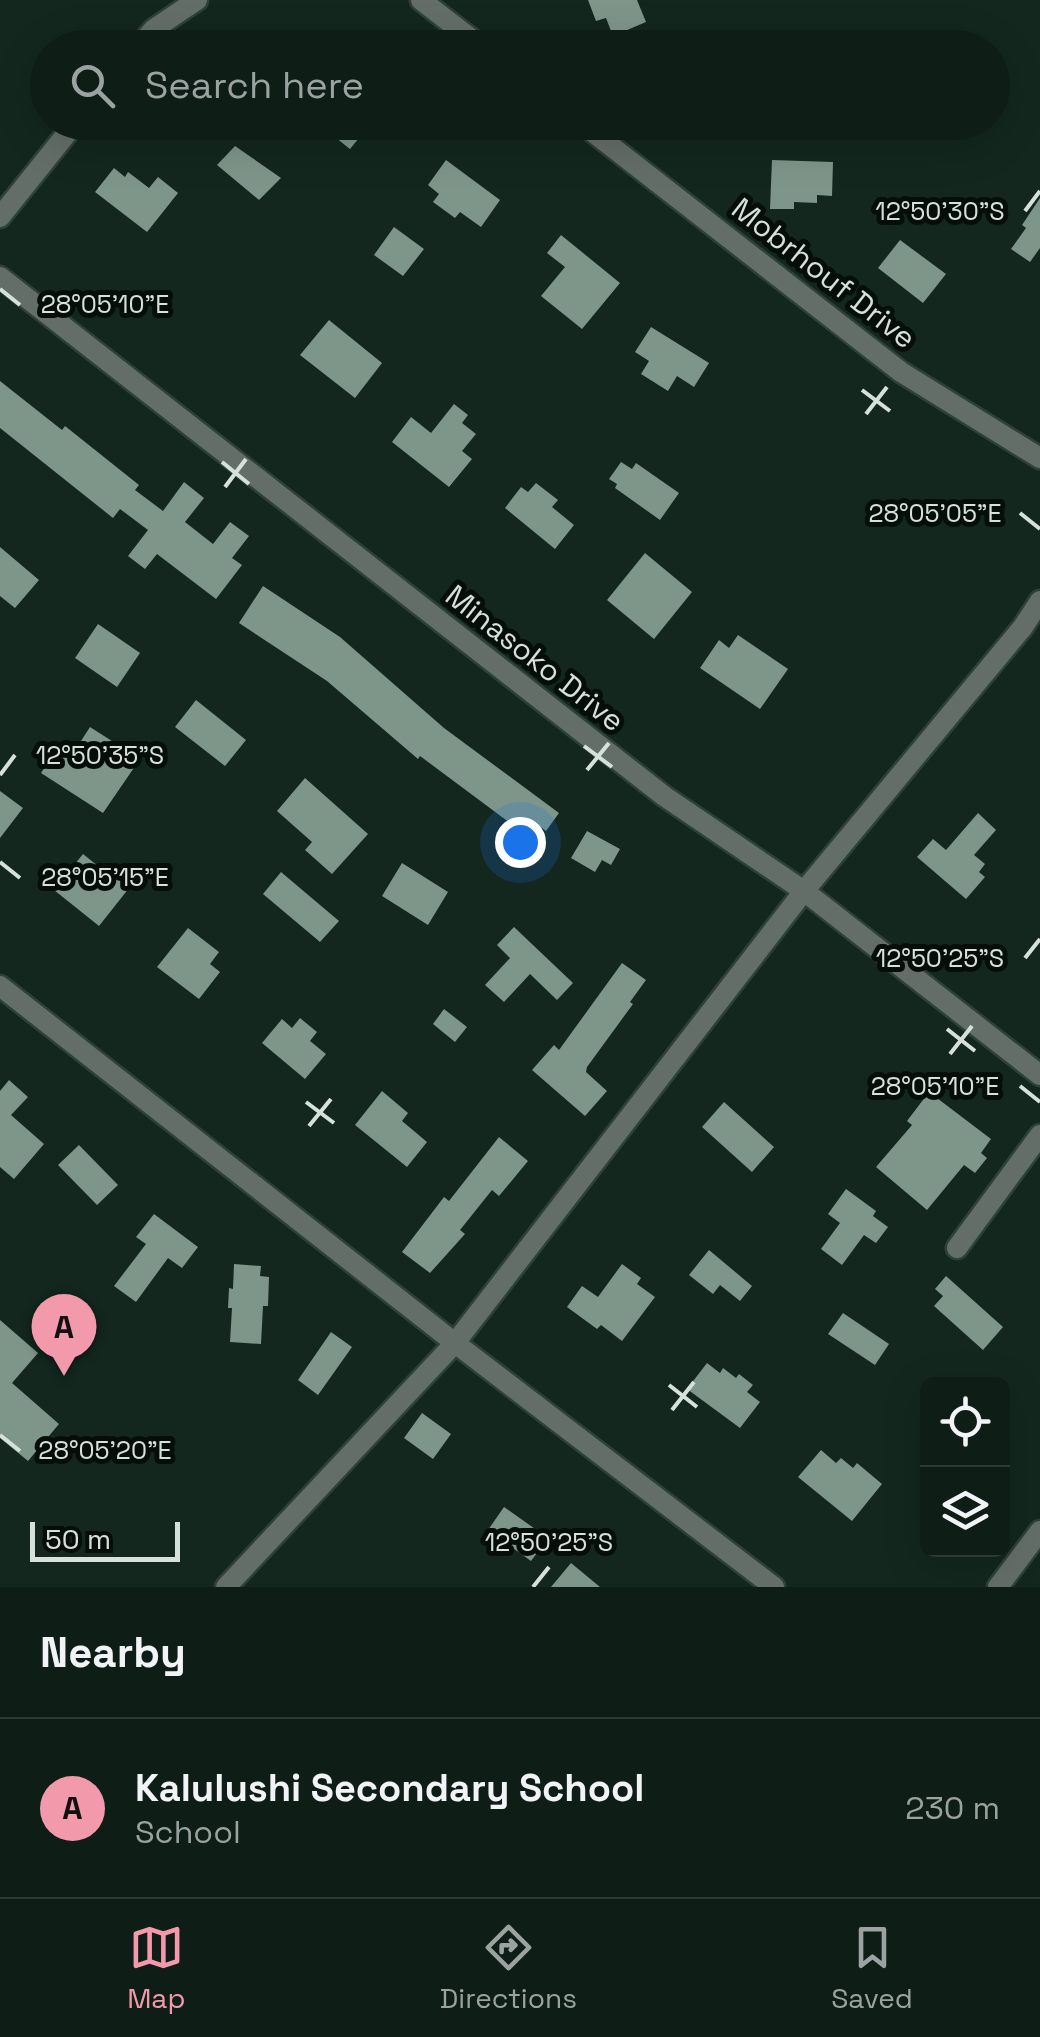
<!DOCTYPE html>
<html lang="en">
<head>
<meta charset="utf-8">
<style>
	body { margin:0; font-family:"Space Grotesk",sans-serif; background:#17261f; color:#f1f3f6 }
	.controls { position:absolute; right:30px; bottom:30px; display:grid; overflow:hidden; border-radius:15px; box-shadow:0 10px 40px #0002 }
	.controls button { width:90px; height:90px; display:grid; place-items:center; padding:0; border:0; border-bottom:2px solid #2e3b35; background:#0e1d16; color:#f1f3f6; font:50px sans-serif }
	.scale { position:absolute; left:30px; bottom:25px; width:150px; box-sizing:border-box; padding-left:10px; border:5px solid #d5e1da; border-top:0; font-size:28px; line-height:35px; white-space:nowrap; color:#d5e1da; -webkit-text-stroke:8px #060e0a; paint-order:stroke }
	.you { position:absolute; left:520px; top:842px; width:35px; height:35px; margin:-25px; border:8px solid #fff; border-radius:50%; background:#1a73e8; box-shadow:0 0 0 15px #1a73e833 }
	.badge { display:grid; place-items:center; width:65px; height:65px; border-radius:50%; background:#f29aac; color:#111; font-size:32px; font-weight:700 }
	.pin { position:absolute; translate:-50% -82px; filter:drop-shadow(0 2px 5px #0008) }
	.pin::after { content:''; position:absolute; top:52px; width:35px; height:30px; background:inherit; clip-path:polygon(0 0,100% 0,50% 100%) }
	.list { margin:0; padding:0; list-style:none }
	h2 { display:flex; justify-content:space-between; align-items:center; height:130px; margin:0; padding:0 40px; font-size:42px }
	h2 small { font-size:32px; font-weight:400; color:#9ba2a1 }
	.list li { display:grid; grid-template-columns:65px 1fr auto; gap:30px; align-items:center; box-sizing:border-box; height:180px; padding:0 40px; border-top:2px solid #2e3b35 }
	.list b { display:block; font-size:38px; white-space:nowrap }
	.list p { margin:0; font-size:32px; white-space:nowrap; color:#9ba2a1 }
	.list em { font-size:32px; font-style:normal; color:#9ba2a1 }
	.icon { flex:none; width:55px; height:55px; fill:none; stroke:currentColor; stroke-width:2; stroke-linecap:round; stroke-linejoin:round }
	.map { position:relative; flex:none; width:1040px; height:1587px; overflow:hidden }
	.search { position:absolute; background:#0e1d16; box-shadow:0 10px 40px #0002; left:30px; right:30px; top:30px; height:110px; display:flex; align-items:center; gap:25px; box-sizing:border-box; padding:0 35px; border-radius:55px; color:#9ba2a1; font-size:38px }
	.sheet { height:310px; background:#0e1d16 }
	nav { display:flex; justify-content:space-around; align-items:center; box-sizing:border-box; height:140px; border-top:2px solid #2e3b35; background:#0e1d16; font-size:28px; color:#9ba2a1 }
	nav a { display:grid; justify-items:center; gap:5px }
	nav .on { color:#f29aac }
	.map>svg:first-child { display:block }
</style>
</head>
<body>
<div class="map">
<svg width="1040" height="1587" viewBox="0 0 1040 1587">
	<rect width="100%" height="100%" fill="#13271e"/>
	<path fill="#7e9589" d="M588,0h49l9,22 -33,14 -7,-18 -10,3z
		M341,122h31l-22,27 -19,-15z
		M235,146l46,32 -22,22 -42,-35z
		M446,160l54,40 -19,27 -21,-15 -5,6 -22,-16 6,-8 -11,-9z
		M772,160l61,2 -1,34 -15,-1v8l-23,-1v7h-24z
		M114,168l11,9 3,-5 21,16 9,-11 20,16 -31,39 -52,-40z
		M1040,198v50l-10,14 -19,-13 15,-21 -4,-3z
		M394,227l30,22 -21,27 -29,-21z
		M561,235l59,48 -38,46 -41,-33 24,-29 -18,-14z
		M900,240l46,34 -23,29 -45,-35z
		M329,320l53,43 -27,35 -55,-43z
		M651,327l58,36 -15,24 -17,-11 -9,15 -27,-17 8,-13 -14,-9z
		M0,381l62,49 3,-4 74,59 -4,5 28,21 21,-29 20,16 -19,24 28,22 17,-22 19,14 -17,22 10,7 -26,34 -59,-45 -12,15 -17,-13 20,-26 -28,-21 -7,9 -113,-90z
		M454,404l14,11 -6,8 14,11 -14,17 10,8 -23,28 -57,-45 19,-25 20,16z
		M621,462l11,7 4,-6 43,30 -19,27 -45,-32 2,-4 -8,-5z
		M536,483l22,17 -6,7 22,18 -19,24 -50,-41 16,-21 7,5z
		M0,547l39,33 -24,28 -15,-12z
		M645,553l47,39 -38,47 -47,-39z
		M263,586l77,51 104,91 115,85 -13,18 -8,-6 -9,12 -109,-81 -2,3 -91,-78 -88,-58z
		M98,624l42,29 -23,34 -42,-29z
		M738,635l50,34 -28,40 -60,-41 19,-28 10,8z
		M196,700l50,40 -21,26 -50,-39z
		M90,727l50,32 -37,54 -62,-40 16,-24 13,9z
		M305,778l63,56 -36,40 -27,-24 7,-8 -35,-31z
		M0,791l23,17 -23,30z
		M978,813l18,17 -22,25 11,9 -6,8 6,5 -19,22 -49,-42 16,-18 13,11z
		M587,831l33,18 -9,16 -9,-5 -7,12 -24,-14z
		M83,854l30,24 9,-12 15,12 -38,48 -45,-36z
		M402,863l46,29 -20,33 -46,-29z
		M281,872l58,49 -19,21 -57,-48z
		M514,927l59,56 -16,17 -27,-26 -26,28 -19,-17 25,-27 -13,-13z
		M188,928l31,24 -9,12 10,8 -21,27 -42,-32z
		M622,963l24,17 -16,22 3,2 -46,63 -1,5 21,19 -22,25 -53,-46 22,-25 5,5z
		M444,1009l23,18 -12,15 -22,-18z
		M300,1018l17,14 -7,9 16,13 -21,25 -43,-36 20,-24 10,9z
		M9,1080l19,17 -17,18 33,29 -30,35 -14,-12v-76z
		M382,1091l26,22 -6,8 25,21 -20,25 -52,-42z
		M929,1092l62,47 -10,14 6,5 -12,15 -11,-8 -37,45 -51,-43 36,-42 -5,-4z
		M724,1102l50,45 -22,25 -50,-45z
		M499,1137l29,24 -29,35 -7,-6 -32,40 5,4 -35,39 -28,-21 42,-55 5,4z
		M79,1145l39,40 -21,20 -39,-40z
		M846,1189l30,22 -3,5 15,11 -12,16 -12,-8 -22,30 -21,-16 19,-26 -12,-9z
		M154,1214l44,33 -16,21 -14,-10 -32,44 -22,-16 32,-42 -10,-7z
		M709,1250l43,36 -12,15 -20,-16 -7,9 -24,-19z
		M234,1264l27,2 -1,10 9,1 -1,29h-5l-2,38 -31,-2 2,-34h-4l1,-20 4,1z
		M622,1264l19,14 -4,6 18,13 -33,44 -21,-16 -4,4 -30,-22 15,-21 16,11z
		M946,1276l57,51 -20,23 -49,-44 9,-10 -8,-7z
		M843,1313l46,31 -14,21 -47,-31z
		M0,1320l38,33 -26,30 47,41 -31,37 -28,-23z
		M331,1332l21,15 -34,48 -20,-15z
		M707,1363l13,10 3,-5 13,10 3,-4 14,11 -6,7 13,10 -20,26 -53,-39z
		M422,1413l29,21 -18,25 -29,-21z
		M821,1450l15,13 5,-5 12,10 4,-5 25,21 -30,37 -54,-44z
		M504,1507l44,31 -17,23 -43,-31z
		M571,1563l29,24h-49z"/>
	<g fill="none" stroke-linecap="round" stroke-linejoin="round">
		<g stroke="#2e4138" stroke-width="25">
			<path id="street" d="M421,0l62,48
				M137,48l17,-19 43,-29
				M580,122l321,250 139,86
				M0,217l76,-95
				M0,277l664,519 140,95 236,184
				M0,986l455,357 319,244
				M957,1248l83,-113
				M226,1587l229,-244 349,-452 219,-264 17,-26
				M998,1587l42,-56"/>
		</g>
		<use href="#street" stroke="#646e68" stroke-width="20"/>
	</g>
	<path fill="none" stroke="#d5e1da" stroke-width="4" d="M1025,211l15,-20M0,289l20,16M862,390l28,21M866,414l21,-27M222,462l27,22M225,487l21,-28M1020,513l20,16M584,746l28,21M587,770l22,-27M0,775l15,-20M0,862l20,16M1025,958l15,-19M947,1029l28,22M950,1054l22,-28M1020,1086l20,16M306,1102l28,21M309,1126l22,-27M669,1385l28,22M672,1410l22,-28M0,1435l20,16M533,1587l16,-20"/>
	<g text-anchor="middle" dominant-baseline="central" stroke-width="10" stroke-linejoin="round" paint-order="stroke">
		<g font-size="30" fill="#d5e1da" stroke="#060e0a">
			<text transform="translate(824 273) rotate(38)">Mobrhouf Drive</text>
			<text transform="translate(535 658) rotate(38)">Minasoko Drive</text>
		</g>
	</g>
	<g font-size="25" text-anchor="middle" fill="#d5e1da" stroke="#060e0a" stroke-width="10" stroke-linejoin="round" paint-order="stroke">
		<text x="940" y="220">12°50'30"S</text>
		<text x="105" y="313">28°05'10"E</text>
		<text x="935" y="522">28°05'05"E</text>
		<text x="100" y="764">12°50'35"S</text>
		<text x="105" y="886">28°05'15"E</text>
		<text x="940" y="967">12°50'25"S</text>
		<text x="935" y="1095">28°05'10"E</text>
		<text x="105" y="1459">28°05'20"E</text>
		<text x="549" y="1551">12°50'25"S</text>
	</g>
</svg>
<div class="controls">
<button><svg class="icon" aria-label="locate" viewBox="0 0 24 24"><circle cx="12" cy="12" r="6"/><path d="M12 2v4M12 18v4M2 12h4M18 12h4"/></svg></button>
<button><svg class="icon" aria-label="layers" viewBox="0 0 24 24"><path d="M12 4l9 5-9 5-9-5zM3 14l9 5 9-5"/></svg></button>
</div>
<div class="scale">50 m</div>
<div class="you"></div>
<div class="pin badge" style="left:64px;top:1376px">A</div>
<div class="search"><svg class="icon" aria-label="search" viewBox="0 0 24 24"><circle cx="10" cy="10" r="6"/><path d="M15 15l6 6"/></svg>Search here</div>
</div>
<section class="sheet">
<h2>Nearby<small></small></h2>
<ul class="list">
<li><span class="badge">A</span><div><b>Kalulushi Secondary School</b><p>School</p></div><em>230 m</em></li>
</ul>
</section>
<nav>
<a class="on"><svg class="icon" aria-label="map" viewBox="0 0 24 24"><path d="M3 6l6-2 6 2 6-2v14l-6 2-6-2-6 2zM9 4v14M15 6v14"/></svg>Map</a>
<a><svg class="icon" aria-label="directions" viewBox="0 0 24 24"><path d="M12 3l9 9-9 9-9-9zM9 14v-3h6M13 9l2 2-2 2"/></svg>Directions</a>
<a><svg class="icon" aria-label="saved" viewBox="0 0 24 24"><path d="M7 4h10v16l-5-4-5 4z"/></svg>Saved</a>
</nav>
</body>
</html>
